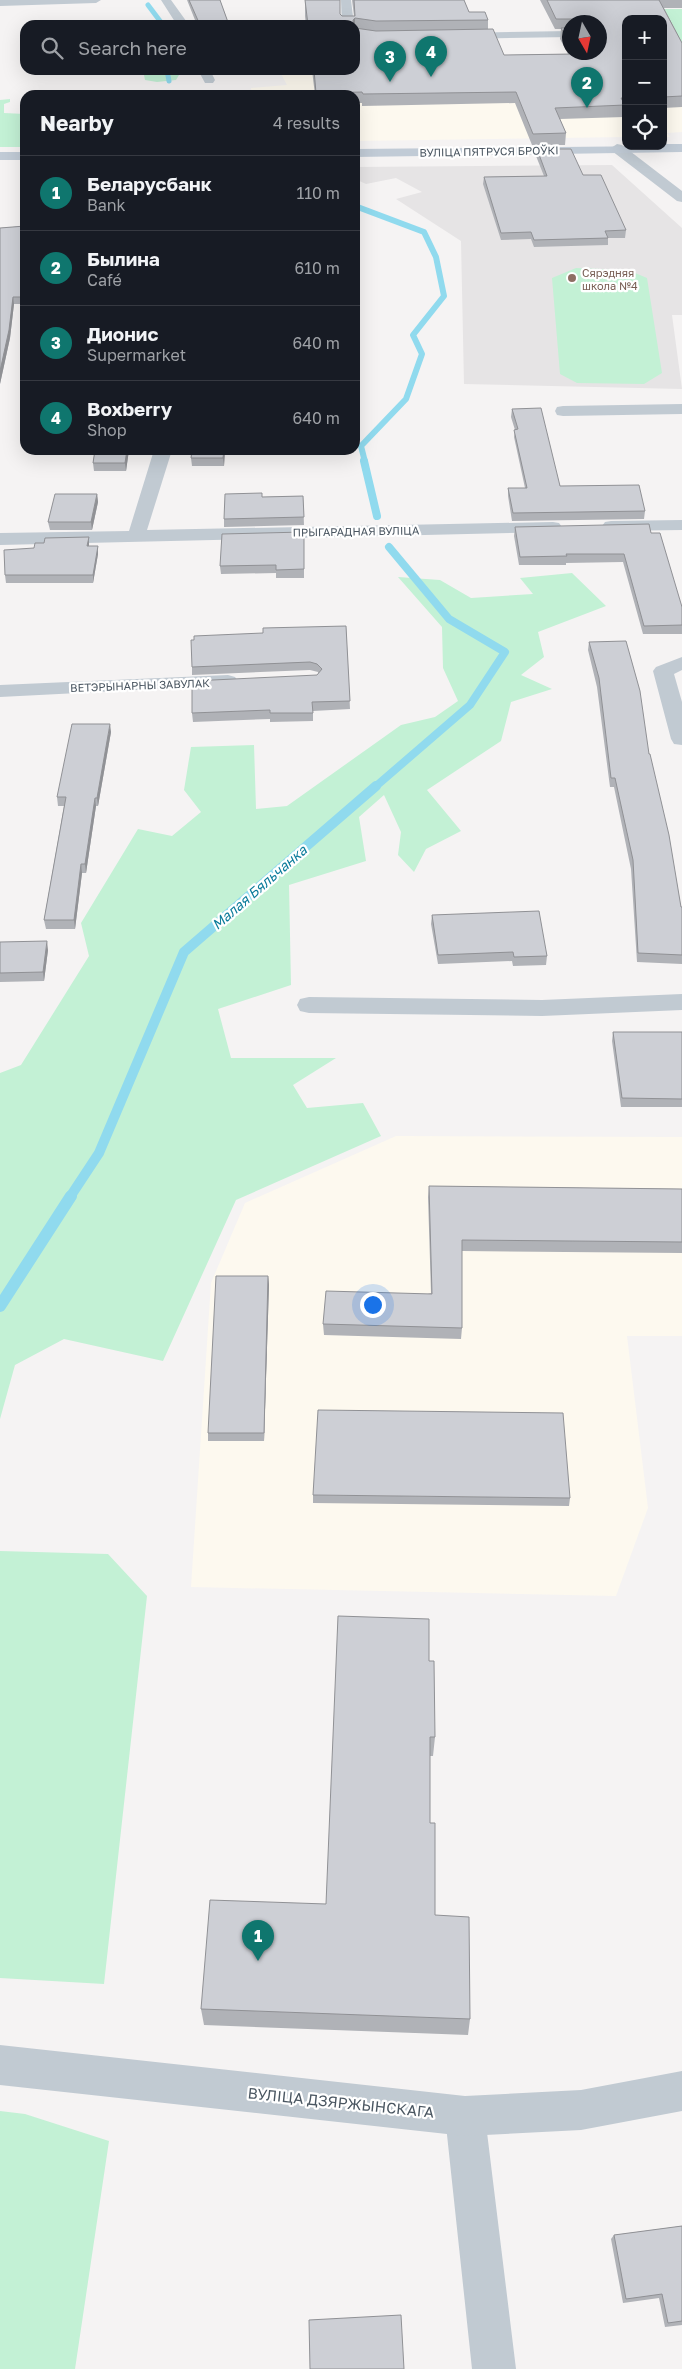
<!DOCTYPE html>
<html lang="en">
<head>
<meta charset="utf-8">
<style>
	body { margin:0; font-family:"Golos Text",sans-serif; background:#242831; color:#f1f3f6 }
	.controls { position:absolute; right:15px; top:15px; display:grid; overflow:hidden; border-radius:10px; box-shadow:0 5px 20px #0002 }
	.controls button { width:45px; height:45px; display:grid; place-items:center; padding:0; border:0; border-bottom:1px solid #363941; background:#171b24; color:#f1f3f6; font:25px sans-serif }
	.compass { position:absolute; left:562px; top:15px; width:45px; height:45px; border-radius:50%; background:#171b24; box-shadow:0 5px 20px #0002; rotate:171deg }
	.you { position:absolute; left:372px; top:1304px; width:18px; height:18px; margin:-12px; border:4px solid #fff; border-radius:50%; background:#1a73e8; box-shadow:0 0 0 8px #1a73e833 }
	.badge { display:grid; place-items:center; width:32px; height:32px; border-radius:50%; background:#0f766e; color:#fff; font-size:16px; font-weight:700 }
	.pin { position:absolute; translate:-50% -41px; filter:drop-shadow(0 1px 2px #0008) }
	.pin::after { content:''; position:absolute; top:26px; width:18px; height:15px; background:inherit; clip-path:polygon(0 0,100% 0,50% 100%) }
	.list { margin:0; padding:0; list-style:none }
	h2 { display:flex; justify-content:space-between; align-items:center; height:65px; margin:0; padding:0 20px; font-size:21px }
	h2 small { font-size:16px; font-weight:400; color:#9ea1a6 }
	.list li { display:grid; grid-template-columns:32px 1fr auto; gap:15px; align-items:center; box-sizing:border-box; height:75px; padding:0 20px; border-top:1px solid #363941 }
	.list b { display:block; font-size:19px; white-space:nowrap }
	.list p { margin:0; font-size:16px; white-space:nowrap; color:#9ea1a6 }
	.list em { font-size:16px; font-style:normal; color:#9ea1a6 }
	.icon { flex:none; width:28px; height:28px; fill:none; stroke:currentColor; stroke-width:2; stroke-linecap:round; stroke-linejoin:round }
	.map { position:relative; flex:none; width:682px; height:2369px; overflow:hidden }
	.search { position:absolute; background:#171b24; box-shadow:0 5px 20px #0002; left:20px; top:20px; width:340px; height:55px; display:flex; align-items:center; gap:12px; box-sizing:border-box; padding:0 18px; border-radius:15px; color:#9ea1a6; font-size:19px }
	.panel { position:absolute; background:#171b24; box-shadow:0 5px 20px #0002; left:20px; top:90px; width:340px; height:365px; border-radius:15px }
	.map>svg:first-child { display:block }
</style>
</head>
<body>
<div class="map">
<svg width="682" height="2369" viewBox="0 0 682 2369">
	<rect width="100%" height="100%" fill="#f5f3f3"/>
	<path fill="#fdf9ef" d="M279,70h76l129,17 142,-3v53l-271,4v-46h-103l-1,-7 36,-3z
		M682,79v53l-15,1 3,4h-7v-54z
		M396,1136l286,1v199h-55l21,172 -32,88 -425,-9 20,-304 34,-80z"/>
	<path fill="#e6e4e5" d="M612,165l70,63v87h-10l10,74 -218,-5 -3,-143 -65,-42 26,-7 -26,-14 -30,6 -11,-5v-12z"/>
	<path fill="#c3f1d5" d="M660,9h22v43z
		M143,70h39l-6,10 -19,2 -12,-2z
		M10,99v3l-6,2v9l21,1v33h-25v-47z
		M576,268l52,2 19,8 15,95 -18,11 -67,-1 -17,-9 -8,-96z
		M572,573l34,33 -68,26 6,25 -23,18 31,14 -41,13 -10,39 -74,49 34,41 -35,18 -12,23 -16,-17 3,-23 -17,-37 -25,22 7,44 -77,24 2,100 -73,24 13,49h105l-43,27 14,23 56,-5 18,33 -145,64 -73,161 -99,-22 -49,26 -15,54v-346l21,-8 68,-109 -8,-33 57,-94 34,7 29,-24 -17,-22 7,-43 63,-2 2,64 31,-3 114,-81 34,-8 23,-16 -15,-33 -1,-41 -44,-50 42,3 31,18 62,-4 -13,-16z
		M0,1551l108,3 39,42 -43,388 -104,-6z
		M0,2111l25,3 84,27 -34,228h-75z"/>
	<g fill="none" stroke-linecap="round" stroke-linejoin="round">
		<path stroke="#90daee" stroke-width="5" d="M148,5l15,20
			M167,70l2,11"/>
		<path stroke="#90daee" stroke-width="6" d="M355,206l69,26 12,25 8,39 -31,39 9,19 -16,45 -45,47 4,16"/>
		<path stroke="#90daee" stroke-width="8" d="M364,461l13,55
			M375,787l95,-82 35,-53 -56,-33 -60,-72"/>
		<path stroke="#90daee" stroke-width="10" d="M70,1197l29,-44 85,-201 192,-166"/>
		<path stroke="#90daee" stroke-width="12" d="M0,1306l71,-110"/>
		<path fill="#c1cad2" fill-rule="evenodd" d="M0,0h101l-5,3 -96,3z
			M161,0h10l18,25h-12z
			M341,0h10l3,25h-12z
			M570,31v6l-111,2 -6,-3 6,-3z
			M198,70h12l5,10 -2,3h-8z
			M617,144l5,1 60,46v11l-5,-1 -65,-50 -1,-3z
			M682,404v10l-119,2 -6,-1 -2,-4 2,-4 6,-1z
			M154,450h18l-25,80 406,-8 6,1 3,4 -3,4 -6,1 -553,13v-12l129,-2z
			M682,520v10l-71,1 -6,-1 -3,-4 3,-4 6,-1z
			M682,657v13l-8,4 8,28v43l-8,-1 -3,-5 -18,-68 3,-4z
			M228,675l7,2 3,4 -3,4 -235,12v-12z
			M682,994v16l-140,6 -233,-3 -9,-2 -3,-6 3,-6 9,-2 233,3z
			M465,2096l14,6 6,14 31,253h-44l-27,-253 6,-14z"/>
		<path fill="#c1cad2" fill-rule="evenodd" d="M0,2045l465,51 116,-6 101,-19v40l-101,19 -116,6 -465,-51z"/>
		<path fill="#c1cbd6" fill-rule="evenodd" d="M663,144h19v8l-327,5v-8l308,-3z
			M0,152h25v8h-25z"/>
	</g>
	<path fill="#b0b2b7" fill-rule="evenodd" d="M187,0h33l9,25h-32z
		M305,0l35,14 2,2h12l-2,-16h112l5,12 19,8v9l16,26 64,-1 -8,-15 1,-10h-6l-15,-29h142v8h-18l18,35v64l-19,1v-89h-37v90h-1l-1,8 -64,2 6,14 -1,12h-33l-17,-42 -153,3v-3h-7v-8h-40l-3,-25h43v-45h-49l-1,-9zM570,22h30v30h-30z
		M537,149l46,26 43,55 -1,8h-17v7l-74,2 -3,-8 -30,1 -18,-56 1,-7 60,-1 -8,-20z
		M25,226v78h-11l-4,34 -10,46v-156z
		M512,409l48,77 85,25 -1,8 -132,2 -4,-25v-8h17l-11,-51 1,-7 -4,-13z
		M95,450h34l-3,21h-32l-1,-8z
		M192,450h33l-1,16h-32l-1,-8z
		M97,494l1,8 -6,28h-42l-2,-8z
		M303,496l1,29 -80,2v-8l38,-22z
		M515,527l136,6 31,74v27h-39l-20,-72 -57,1v2h-47l-5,-29z
		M304,532v46h-28v-5l-55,1 -1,-8z
		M89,537v9h9v8l-5,29h-87l-1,-8 29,-27 10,-5z
		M346,626l4,83 -37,2v10l-43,1v-3l-77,3 -1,-9 125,-38 1,-1v-2l-8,-2 -118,5v-8l71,-34z
		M589,642l60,112 32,153h1v57l-45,-2 -6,-93 -17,-82h-4l-13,-100 -9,-37z
		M111,732l-13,74h-2l-10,67h-4l-7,56h-29l-2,-9 20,-114h-6l-1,-9z
		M432,915l115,41 -1,9 -33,1 -1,-5 -74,3 -7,-40z
		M0,942l48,8 -4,31 -44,1z
		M613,1032h69v75h-61l-9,-66z
		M429,1186l253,3v64l-220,-2v77l-1,11 -137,-4 -1,-11 108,-31 -3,-96z
		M268,1276l1,9 -5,156h-56v-8z
		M313,1495l257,3 -1,8 -256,-3z
		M429,1661l6,76 -2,19h-3v67l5,92 35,104 -2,16 -264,-10 -3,-16 125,-105z
		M682,2226v99l-17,2 -6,-29 -36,5 -12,-64 3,-4z"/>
	<path fill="#909195" d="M355,18v11v-4h-2v-5z
		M13,297l1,7 -4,34 -10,46v-13z
		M127,450h2l-3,21 -1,-8z
		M224,450h1l-1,16 -1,-8z
		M97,494l1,8 -6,28 -1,-8z
		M89,537v8l-1,10 -1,-9z
		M98,546v8l-5,29v-8z
		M110,724l1,8 -13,74 -1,-8z
		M95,798l1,8 -10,67 -1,-9z
		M81,864l1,9 -7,56 -1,-9z
		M47,941l1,9 -4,31 -1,-9z
		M268,1276l1,9 -5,156v-8z"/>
	<path fill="#cdcfd5" stroke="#909195" d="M189,0h31l9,25h-29z
		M305,0h35v14l2,2h13l-1,-16h110l5,12h16l3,8 -112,1 -21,-3 -2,2v5h-45z
		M547,0h112l23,43v53l-19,1v-78h-37v79h-5l4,7 -70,3 11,25 -33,1 -17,-42 -153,2 -1,-2 -46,1 -2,-23h41v-42l21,3 117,-2 11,26 70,-1v-2h26v-30h-28v-3h-16z
		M561,28h9v16z
		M537,149h34l12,26h18l25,55 -21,1 3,7 -74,2 -3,-8 -30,1 -17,-56 63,-1z
		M25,226v66l-1,5h-11l-4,33 -9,41v-143z
		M541,408l19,78 79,-1 6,26 -132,2 -5,-25h19l-13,-58 4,-1 -6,-20z
		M95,450h32l-2,13h-32z
		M192,450h32l-1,8h-32z
		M262,493v4l41,-1 1,21 -80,2 1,-25z
		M55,494h42l-6,28h-43z
		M649,524l2,9h9l22,74v18l-38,1 -20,-72h-58l1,2 -47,1 -5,-30z
		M304,532v37l-28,1v-5l-56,1 2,-32z
		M89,537l-2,9h11l-5,29h-88l-1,-25 30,-2 1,-5h9l1,-5z
		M346,626l4,75 -38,1 1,11h-43v-3l-78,3v-32l125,-6 5,-6 -5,-5 -7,-2 -118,5 -1,-27h3v-4l69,-3v-5z
		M626,641l14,50 9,63h1l19,81 12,72h1v48l-44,-2 -5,-93 -18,-82h-4l-12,-100 -10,-36z
		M72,724h38l-13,74h-2l-10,66h-4l-7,56h-30l22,-123h-9z
		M539,911l8,45 -33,1 -1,-5 -75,3 -6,-40z
		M47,941l-4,31 -43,1v-31z
		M613,1032h69v67l-60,-1z
		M429,1186l253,3v53l-220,-2v88l-139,-4 3,-33 106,3z
		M216,1276h52l-4,157h-56z
		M318,1410l245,3 7,85 -257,-3z
		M338,1616l91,3v42h5l1,76h-5v86h5v92l34,2 1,102 -269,-10 9,-109 116,4z
		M682,2226v95l-14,2 -6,-29 -36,5 -12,-64z
		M401,2315l3,54h-94l-1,-49z"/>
	<circle fill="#8d6e63" stroke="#fff" stroke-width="2" cx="572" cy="278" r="5"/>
	<g text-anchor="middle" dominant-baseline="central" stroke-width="4.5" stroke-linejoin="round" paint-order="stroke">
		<g font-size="11" fill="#4a5661" stroke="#fff">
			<text transform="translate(489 151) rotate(-1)">ВУЛІЦА ПЯТРУСЯ БРОЎКІ</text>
			<text transform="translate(356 531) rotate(-1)">ПРЫГАРАДНАЯ ВУЛІЦА</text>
			<text transform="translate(140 685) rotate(-2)">ВЕТЭРЫНАРНЫ ЗАВУЛАК</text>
		</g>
		<g font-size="11" fill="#785e54" stroke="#fff" text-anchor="start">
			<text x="582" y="272">Сярэдняя<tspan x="582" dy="13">школа №4</tspan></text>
		</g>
		<g font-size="14" font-style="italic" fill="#0c7c9b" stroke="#fff">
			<text transform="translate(259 887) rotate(-41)">Малая Бяльчанка</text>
		</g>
		<g font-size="15" fill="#4a5661" stroke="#fff">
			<text transform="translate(341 2102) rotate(6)">ВУЛІЦА ДЗЯРЖЫНСКАГА</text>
		</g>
	</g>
</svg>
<div class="controls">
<button>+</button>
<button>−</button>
<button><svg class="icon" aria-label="locate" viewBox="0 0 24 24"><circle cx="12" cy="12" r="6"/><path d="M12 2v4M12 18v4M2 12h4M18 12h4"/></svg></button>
</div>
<svg class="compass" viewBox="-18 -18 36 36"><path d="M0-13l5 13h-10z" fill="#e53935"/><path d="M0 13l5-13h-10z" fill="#9ea1a6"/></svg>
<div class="you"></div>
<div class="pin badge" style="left:258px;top:1961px">1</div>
<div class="pin badge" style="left:587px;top:108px">2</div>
<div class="pin badge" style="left:390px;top:82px">3</div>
<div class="pin badge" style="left:431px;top:77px">4</div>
<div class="search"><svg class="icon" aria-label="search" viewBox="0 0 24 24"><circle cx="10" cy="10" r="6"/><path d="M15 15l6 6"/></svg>Search here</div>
<section class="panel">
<h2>Nearby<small>4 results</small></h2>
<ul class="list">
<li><span class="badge">1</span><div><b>Беларусбанк</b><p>Bank</p></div><em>110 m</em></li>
<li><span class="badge">2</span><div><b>Былина</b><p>Café</p></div><em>610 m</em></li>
<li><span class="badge">3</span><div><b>Дионис</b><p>Supermarket</p></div><em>640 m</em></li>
<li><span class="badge">4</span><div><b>Boxberry</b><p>Shop</p></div><em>640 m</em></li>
</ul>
</section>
</div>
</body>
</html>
